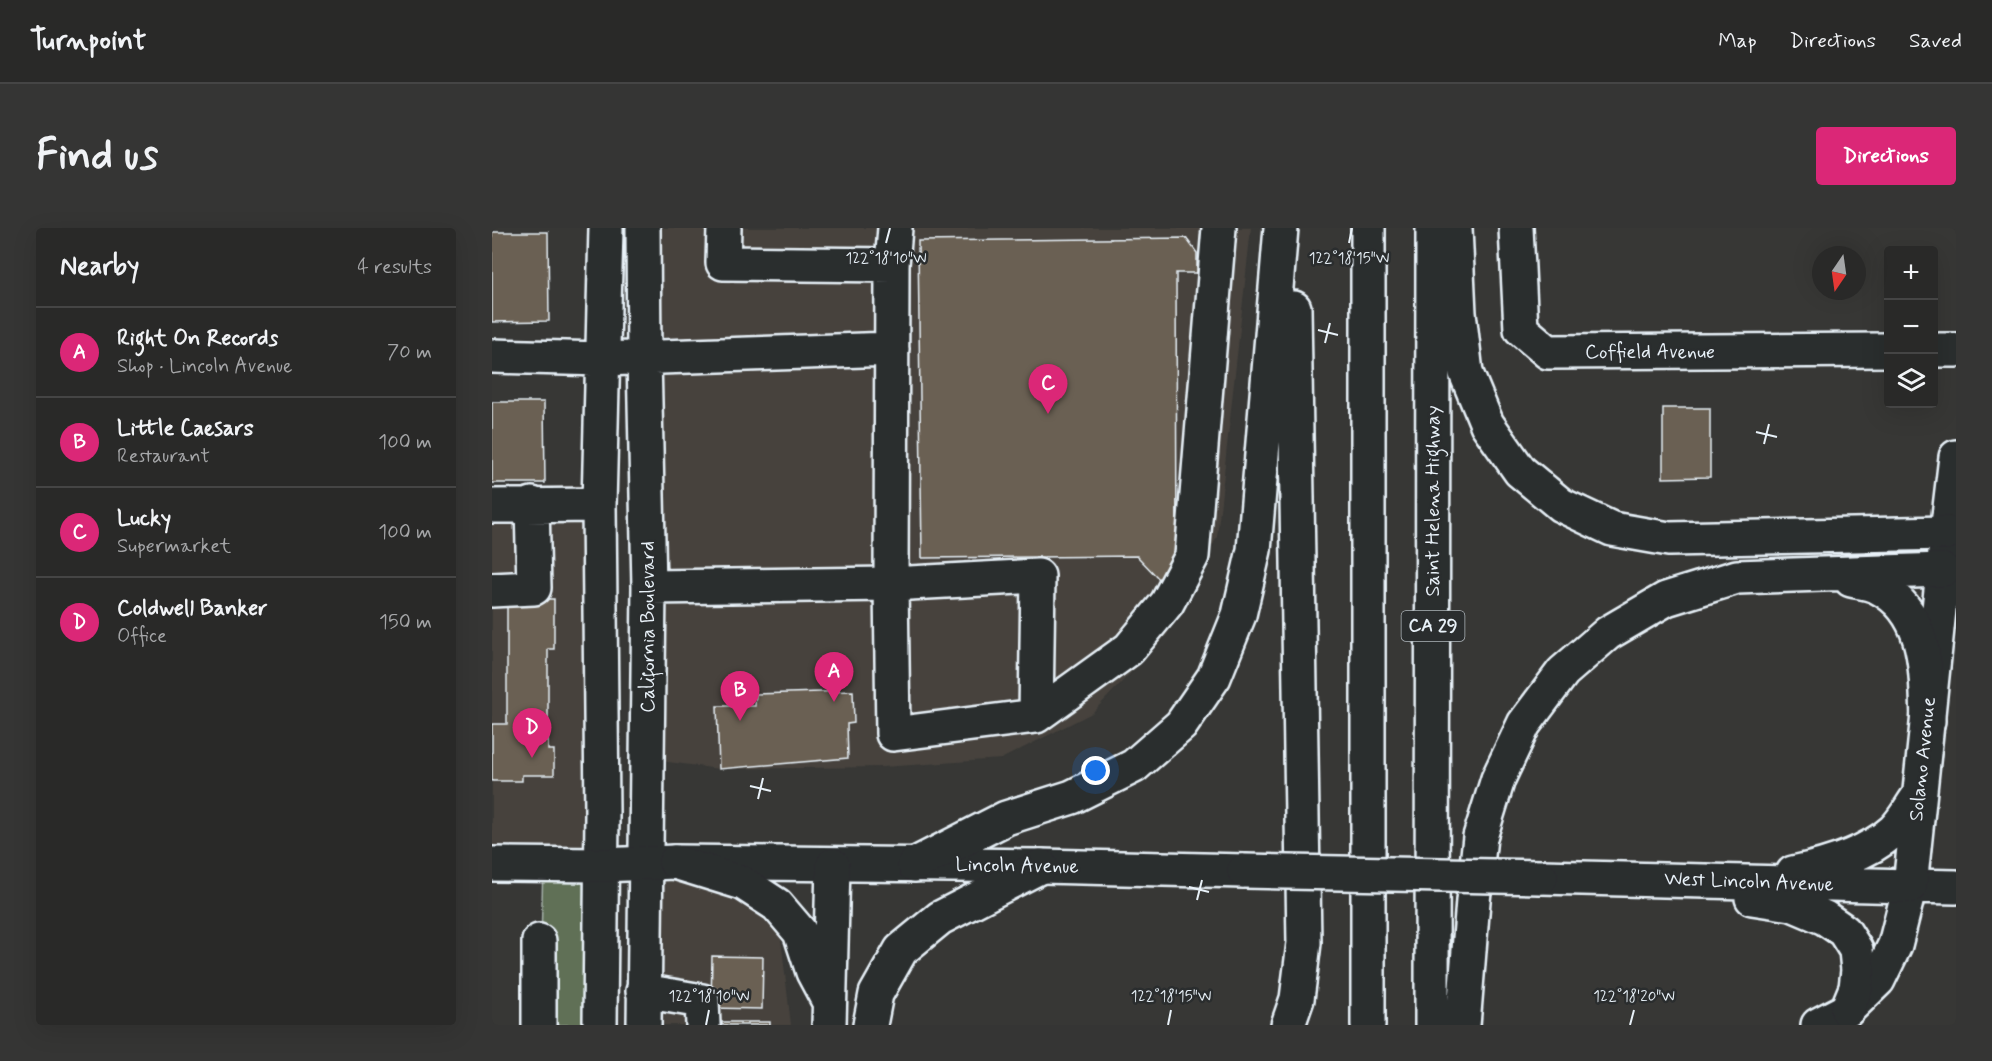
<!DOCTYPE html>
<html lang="en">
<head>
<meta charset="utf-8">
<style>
	body { margin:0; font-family:Mynerve,sans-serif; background:#353534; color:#f1f3f6 }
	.controls { position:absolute; right:18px; top:18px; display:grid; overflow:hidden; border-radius:6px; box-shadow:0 6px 24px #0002 }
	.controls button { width:54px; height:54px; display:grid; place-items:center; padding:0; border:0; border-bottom:2px solid #454545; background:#292928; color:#f1f3f6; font:30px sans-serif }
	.compass { position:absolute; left:1320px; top:18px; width:54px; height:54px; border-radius:50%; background:#292928; box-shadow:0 6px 24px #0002; rotate:193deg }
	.you { position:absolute; left:604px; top:543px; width:21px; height:21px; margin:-15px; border:4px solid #fff; border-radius:50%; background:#1a73e8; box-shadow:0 0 0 9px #1a73e833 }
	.badge { display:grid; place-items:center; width:39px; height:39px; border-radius:50%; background:#db2777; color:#fff; font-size:20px; font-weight:700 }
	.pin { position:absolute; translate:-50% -50px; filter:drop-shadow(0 2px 3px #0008) }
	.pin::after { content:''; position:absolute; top:32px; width:21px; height:18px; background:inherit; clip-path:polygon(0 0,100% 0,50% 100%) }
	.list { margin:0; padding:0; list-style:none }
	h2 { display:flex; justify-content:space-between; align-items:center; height:78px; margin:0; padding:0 24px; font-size:26px }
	h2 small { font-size:20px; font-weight:400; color:#a5a6a8 }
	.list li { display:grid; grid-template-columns:39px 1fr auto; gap:18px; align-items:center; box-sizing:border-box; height:90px; padding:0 24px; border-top:2px solid #454545 }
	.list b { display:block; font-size:22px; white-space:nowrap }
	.list p { margin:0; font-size:20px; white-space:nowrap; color:#a5a6a8 }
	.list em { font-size:20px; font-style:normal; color:#a5a6a8 }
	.icon { flex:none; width:33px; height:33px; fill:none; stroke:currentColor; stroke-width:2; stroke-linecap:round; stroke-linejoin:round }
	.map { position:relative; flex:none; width:1464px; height:797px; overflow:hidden; border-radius:6px }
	header { display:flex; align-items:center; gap:36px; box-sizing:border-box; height:84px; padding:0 30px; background:#292928; border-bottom:2px solid #454545 }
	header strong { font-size:28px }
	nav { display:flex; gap:33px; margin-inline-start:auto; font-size:21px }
	.intro { display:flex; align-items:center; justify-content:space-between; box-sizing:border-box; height:144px; padding:0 36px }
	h1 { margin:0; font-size:42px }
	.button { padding:15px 27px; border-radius:6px; background:#db2777; color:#fff; font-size:21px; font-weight:700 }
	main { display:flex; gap:36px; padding:0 36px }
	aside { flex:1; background:#292928; border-radius:6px; box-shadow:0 6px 24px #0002 }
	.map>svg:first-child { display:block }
</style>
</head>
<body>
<header>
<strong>Turnpoint</strong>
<nav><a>Map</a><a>Directions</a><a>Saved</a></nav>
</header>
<div class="intro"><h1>Find us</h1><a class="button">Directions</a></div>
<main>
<aside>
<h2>Nearby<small>4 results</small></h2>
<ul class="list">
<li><span class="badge">A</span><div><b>Right On Records</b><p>Shop · Lincoln Avenue</p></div><em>70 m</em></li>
<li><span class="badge">B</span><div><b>Little Caesars</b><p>Restaurant</p></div><em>100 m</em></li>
<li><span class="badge">C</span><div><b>Lucky</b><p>Supermarket</p></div><em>100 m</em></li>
<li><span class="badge">D</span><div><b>Coldwell Banker</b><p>Office</p></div><em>150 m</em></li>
</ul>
</aside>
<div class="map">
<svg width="1464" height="797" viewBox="0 0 1464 797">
	<rect width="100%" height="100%" fill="#373735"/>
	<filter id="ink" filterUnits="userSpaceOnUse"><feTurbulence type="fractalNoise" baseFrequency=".0167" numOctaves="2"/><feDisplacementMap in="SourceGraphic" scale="12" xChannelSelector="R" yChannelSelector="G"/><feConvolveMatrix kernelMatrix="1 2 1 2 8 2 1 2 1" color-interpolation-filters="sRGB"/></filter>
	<g filter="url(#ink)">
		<path fill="#47433e" d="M151,0h608l-34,309 -50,98 -75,78 -91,46 -119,8 -163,2 -72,-10z
			M108,256l1,381 -109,-1v-375z
			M153,635l132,42 14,120h-147z"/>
		<path fill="#616f57" stroke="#a4b0a8" stroke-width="1.5" d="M51,636l58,1 -1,160h-61z"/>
		<path fill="#6b6052" stroke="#e8f1f8" stroke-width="1.5" d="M0,4h56l1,89 -57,1z
			M694,10l11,15v20h-21l1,290 -17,17 -23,-24 -215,2 -4,-317z
			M0,174h52l1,81h-53z
			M1171,180h47v69l-47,1z
			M15,371h47v50h-6v101h6v25h-32v6h-30v-57h15z
			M361,463l1,32 -7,1 1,34 -129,11 -2,-63h38l1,-12z
			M220,728l51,1 -1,52 -51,-1z
			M230,794h48v3h-48z"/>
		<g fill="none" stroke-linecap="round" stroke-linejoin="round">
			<g stroke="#e8f1f8" stroke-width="38">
				<path id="minor" d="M151,0l1,129 5,230 -5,438
					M232,0l-1,35 169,2 -1,319 147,-8 -2,140
					M1024,0l5,101 27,23 340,-2
					M400,37l3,-37
					M1442,122h22
					M0,128l110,3 290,-10
					M0,278l107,-1
					M1455,305l9,-76
					M157,359l242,-3 2,150 143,-18 93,-67 38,-46 25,-47 27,-328
					M0,362l42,-2 -2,-84
					M151,763l59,10 1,24
					M47,797v-84
					M108,797l2,-212 -3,-308 7,-277
					M1326,797l29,-15 31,-30 17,-35 15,-59 46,1"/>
			</g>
			<g stroke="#e8f1f8" stroke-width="38">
				<path id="major" d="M0,636l109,1 74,-3 366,4 203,5
					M1301,645c34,-7 73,-18 100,-42 10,-9 17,-23 25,-34
					M1049,649l369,9 37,-353
					M1260,670l40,6 33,14 19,13 12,19 2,20 -2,18 -9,22"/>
			</g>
			<g stroke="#e8f1f8" stroke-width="38">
				<path id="highway" d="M963,0l4,85 7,60 21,51 33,47 41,34 51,24 57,10 278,-6
					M1359,352c9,2 19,3 27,7 51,26 48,85 50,134
					M183,634l68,21 34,22 23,27 13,40 15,28
					M422,637l92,-47 66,-21 62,-31 47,-41 33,-48 25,-62 15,-65 27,-322
					M337,797l4,-160
					M378,797l6,-31 25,-44 39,-32 101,-52
					M796,797l9,-26 7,-56 -10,-635
					M876,797v-797
					M940,797l1,-797
					M971,797l10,-124 7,-64 18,-58 26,-55 39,-52 45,-39 58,-34 71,-22 206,-7"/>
			</g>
			<use href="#minor" stroke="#2a2d2e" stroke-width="33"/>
			<use href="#major" stroke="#2a2d2e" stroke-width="33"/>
			<use href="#highway" stroke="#2a2d2e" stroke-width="33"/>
			<g stroke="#e8f1f8" stroke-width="38" stroke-linecap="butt">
				<path id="major-bridge" d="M752,643l297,6"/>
			</g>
			<use href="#major-bridge" stroke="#2a2d2e" stroke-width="33"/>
		</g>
	</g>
	<path fill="none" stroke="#e8f1f8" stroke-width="2" d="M394,15l4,-15M857,15l3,-15M826,102l20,5M833,115l5,-20M1264,204l21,5M1272,216l5,-20M258,558l21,5M266,571l5,-21M697,659l20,5M705,672l5,-20M214,797l3,-15M676,797l3,-15M1138,797l4,-15"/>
	<g text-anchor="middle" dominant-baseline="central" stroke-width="5" stroke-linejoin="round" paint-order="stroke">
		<rect fill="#2a2d2e" stroke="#afb6bb" stroke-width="1.5" x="909.5" y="383" width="63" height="30" rx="4.5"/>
		<g font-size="18" font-weight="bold" fill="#e8f1f8">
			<text x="941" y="398">CA 29</text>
		</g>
		<g font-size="20" fill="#e8f1f8" stroke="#2a2d2e">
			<text x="1158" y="124">Coffield Avenue</text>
			<text transform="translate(941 273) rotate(-90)">Saint Helena Highway</text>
			<text transform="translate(156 399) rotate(-90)">California Boulevard</text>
			<text transform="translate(1431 531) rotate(-84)">Solano Avenue</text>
			<text transform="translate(525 638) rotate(1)">Lincoln Avenue</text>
			<text transform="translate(1257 654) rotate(2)">West Lincoln Avenue</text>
		</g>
	</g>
	<g font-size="15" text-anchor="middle" fill="#e8f1f8" stroke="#2a2d2e" stroke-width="5" stroke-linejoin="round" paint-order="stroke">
		<text x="394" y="35">122°18'10"W</text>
		<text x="857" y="35">122°18'15"W</text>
		<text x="217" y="773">122°18'10"W</text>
		<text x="679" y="773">122°18'15"W</text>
		<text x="1142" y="773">122°18'20"W</text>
	</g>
</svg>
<div class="controls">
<button>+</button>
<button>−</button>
<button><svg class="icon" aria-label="layers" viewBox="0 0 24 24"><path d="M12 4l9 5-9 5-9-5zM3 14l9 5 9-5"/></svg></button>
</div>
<svg class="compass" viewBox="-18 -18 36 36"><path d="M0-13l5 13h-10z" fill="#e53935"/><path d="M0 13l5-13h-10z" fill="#a5a6a8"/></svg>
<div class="you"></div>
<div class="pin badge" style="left:342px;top:474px">A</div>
<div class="pin badge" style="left:248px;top:493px">B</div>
<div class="pin badge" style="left:556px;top:186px">C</div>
<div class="pin badge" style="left:40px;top:530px">D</div>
</div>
</main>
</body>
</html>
